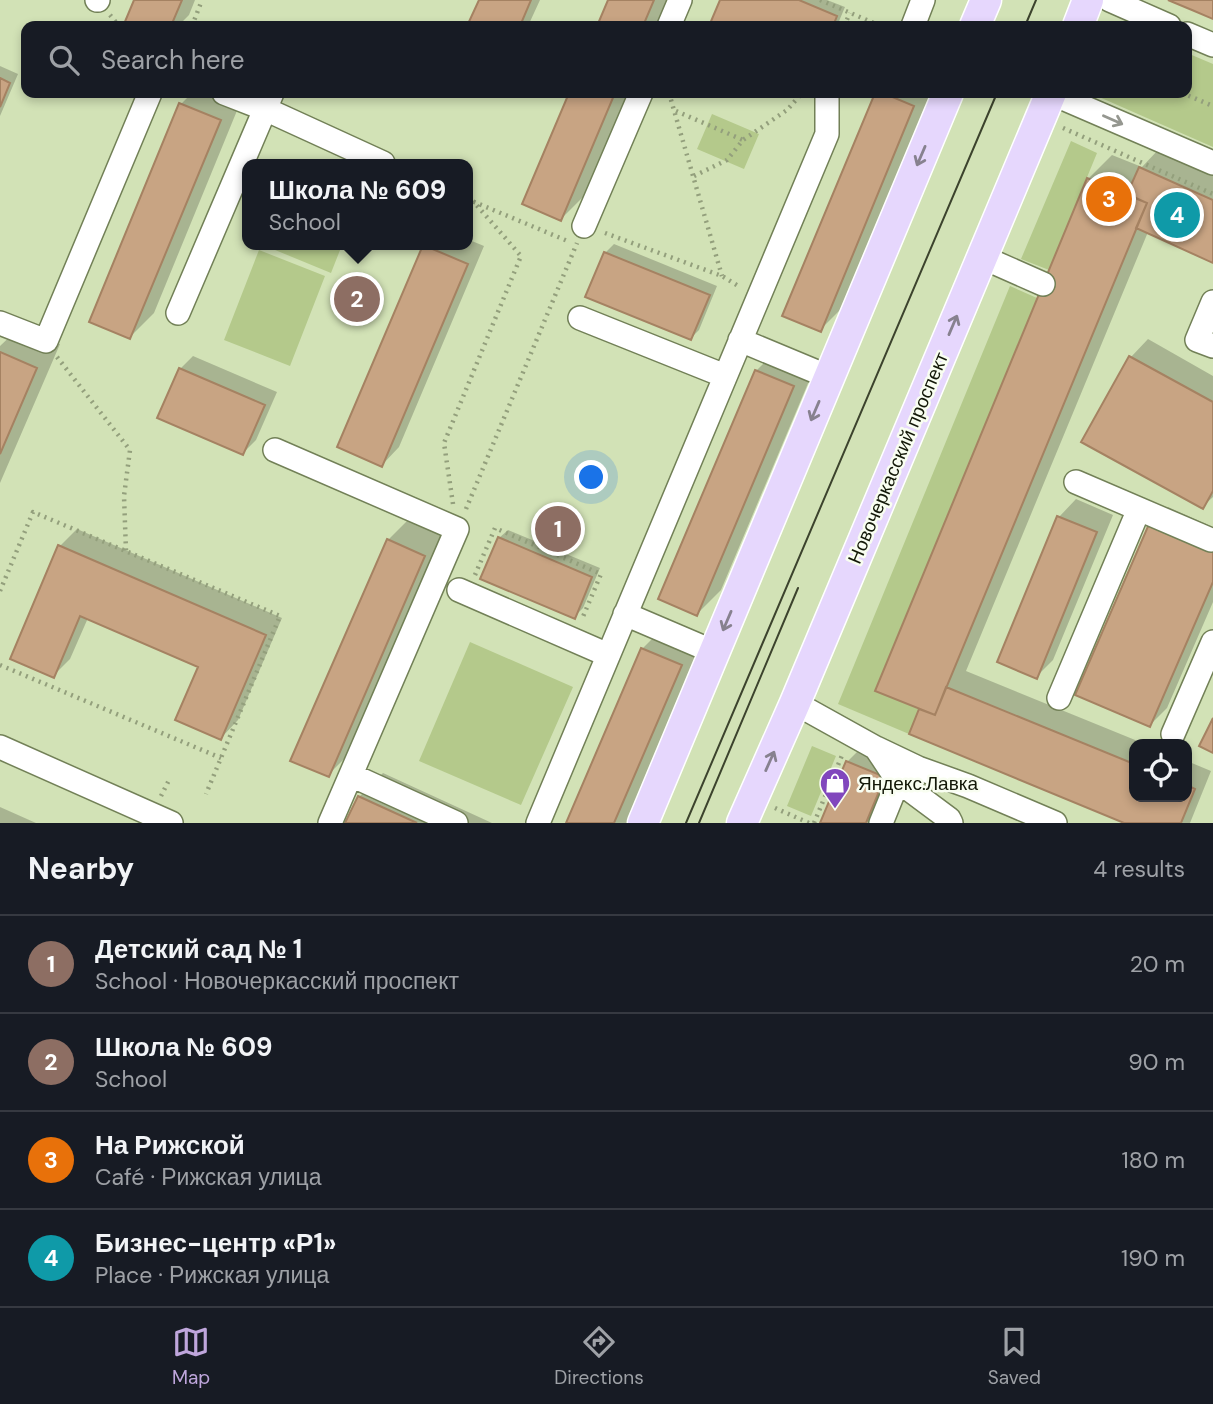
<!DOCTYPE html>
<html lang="en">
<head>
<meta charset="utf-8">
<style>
	body { margin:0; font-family:"DM Sans",sans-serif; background:#20242c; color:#f1f3f6 }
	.controls { position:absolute; right:21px; bottom:21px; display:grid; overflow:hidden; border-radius:14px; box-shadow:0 4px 10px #0003 }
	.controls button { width:63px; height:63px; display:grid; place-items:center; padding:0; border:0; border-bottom:2px solid #363941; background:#171b24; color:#f1f3f6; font:35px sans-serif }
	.you { position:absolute; left:592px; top:478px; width:24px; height:24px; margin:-18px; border:5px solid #fff; border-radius:50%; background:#1a73e8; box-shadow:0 0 0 10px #1a73e833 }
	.badge { display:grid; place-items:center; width:46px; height:46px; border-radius:50%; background:#bfa6dc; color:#fff; font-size:23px; font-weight:700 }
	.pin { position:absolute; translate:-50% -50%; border:4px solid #fff; box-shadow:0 2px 7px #0006 }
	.popup { position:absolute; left:242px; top:159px; width:231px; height:91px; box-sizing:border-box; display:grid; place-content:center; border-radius:14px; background:#171b24; filter:drop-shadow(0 2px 5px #0005); font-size:23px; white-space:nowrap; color:#9ea1a6 }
	.popup b { font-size:26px; color:#f1f3f6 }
	.popup::after { content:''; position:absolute; left:50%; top:100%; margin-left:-14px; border:14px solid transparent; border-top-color:#171b24 }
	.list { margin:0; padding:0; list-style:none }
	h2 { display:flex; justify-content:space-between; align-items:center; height:91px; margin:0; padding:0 28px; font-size:30px }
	h2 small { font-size:23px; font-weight:400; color:#9ea1a6 }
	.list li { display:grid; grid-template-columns:46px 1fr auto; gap:21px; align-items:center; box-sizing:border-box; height:98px; padding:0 28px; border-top:2px solid #363941 }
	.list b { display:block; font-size:26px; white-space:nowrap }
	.list p { margin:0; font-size:23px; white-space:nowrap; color:#9ea1a6 }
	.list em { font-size:23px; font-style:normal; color:#9ea1a6 }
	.icon { flex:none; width:38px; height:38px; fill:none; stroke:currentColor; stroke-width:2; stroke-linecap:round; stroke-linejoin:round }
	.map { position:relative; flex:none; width:1213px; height:823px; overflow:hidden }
	.search { position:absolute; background:#171b24; box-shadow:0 4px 10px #0003; left:21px; right:21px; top:21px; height:77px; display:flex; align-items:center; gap:18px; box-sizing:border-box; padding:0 24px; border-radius:14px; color:#9ea1a6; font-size:26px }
	.sheet { height:483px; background:#171b24 }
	nav { display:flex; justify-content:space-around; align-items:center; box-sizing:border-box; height:98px; border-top:2px solid #363941; background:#171b24; font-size:19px; color:#9ea1a6 }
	nav a { display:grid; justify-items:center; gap:4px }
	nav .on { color:#bfa6dc }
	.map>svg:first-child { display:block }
</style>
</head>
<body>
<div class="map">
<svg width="1213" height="823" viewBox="0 0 1213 823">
	<rect width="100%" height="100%" fill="#d2e2b6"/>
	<path fill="#b4c98b" d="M1187,53l26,11v83l-123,-54h97z
		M712,114l47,20 -15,35 -47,-20z
		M1071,141l26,12 -48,117 -28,-11z
		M263,245h79l-11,28z
		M259,250l66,26 -35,90 -66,-26z
		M1010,286l27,12 -162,392 44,19 -10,25 -71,-30z
		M470,642l103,45 -52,118 -102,-44z
		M812,746l24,10 -25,60 -24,-10z"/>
	<path fill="#0003" d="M136,0h59l-6,15 -11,11h-44l-8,-3z
		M480,0h60l-12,26h-59z
		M610,0h57l-11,26h-57z
		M722,0h105l18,7 -8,19h-126z
		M0,66l18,8 -18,42z
		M192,93h43l8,3 -89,217 -24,24 51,-233z
		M571,93h57l-43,102 -24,24 -36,-16z
		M877,93h56l-89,213 -24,24 -36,-15z
		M1158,150l55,25v86l-65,-29 -182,439 179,73h-11v53h53v-36l24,10 -21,52h-61l-218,-90 11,-25 -45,-18 211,-511 24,-24 30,12z
		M467,239l17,7 -85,201 -17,18 -43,-19 85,-201h43z
		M614,244l103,42 -18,44 -8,8 -86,-85z
		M20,327l40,17 -60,139v-137z
		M1148,339l65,37v121l-11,10 -118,-66 47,-84z
		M780,347l37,15 -96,228 -24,24 59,-243z
		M193,356l84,36 -21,48 -13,13 -63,-84z
		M1076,499l37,16 -60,145 -17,17 -37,-16 60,-144z
		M1168,507l45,20v75l-46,106 -17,17v-200z
		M412,516l36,16 -96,219 -24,24 60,-235z
		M77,529l205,89 -44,102 -17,18 -20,-72 -113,-48 -18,41 -17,17 7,-130z
		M508,530l92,38 -17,40 -9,9 -75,-79z
		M666,625l38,16 -77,182h-59l74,-174z
		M871,738l37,15 -29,70h-57l25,-61z
		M383,773l109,50h-145l12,-26z
		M0,807l36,16h-36z"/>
	<path fill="#c8a483" stroke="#a58262" stroke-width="2" d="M134,0h48l-11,26h-42l-5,-2z
		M479,0h52l-11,26h-53z
		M608,0h46l-11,26h-46z
		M720,0h79l38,16 -4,10h-124z
		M1168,0h45v19l-21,-9z
		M0,78l10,5 -10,24z
		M569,93h46l-54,128 -39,-17z
		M875,93h8l31,13 -93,226 -39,-16z
		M179,103l42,17 -91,219 -41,-17z
		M1139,167l74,33v63l-77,-35 11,-25 -20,-9z
		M1087,178l60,25 -212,512 -60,-24z
		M423,245l45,19 -86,203 -45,-20z
		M604,252l106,43 -19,45 -106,-43z
		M0,352l37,16 -37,86z
		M1129,356l84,46v89l-10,18 -122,-67z
		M179,368l86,37 -22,50 -86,-37z
		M755,370l39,16 -97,230 -39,-17z
		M1057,516l40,16 -60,147 -40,-17z
		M1149,524l64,27v31l-63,145 -75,-32z
		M498,537l94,40 -17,42 -95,-40z
		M387,539l38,17 -96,221 -39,-16z
		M58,545l208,90 -45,105 -46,-20 23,-53 -118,-51 -26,62 -44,-19z
		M641,648l41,17 -68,158h-48z
		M946,687l188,77v33h53v-12l8,4 -14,34h-57l-215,-89 10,-25 16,6z
		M1213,718v35l-14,-7z
		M846,761l39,16 -19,46h-46z
		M358,796l24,11 35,16h-72z"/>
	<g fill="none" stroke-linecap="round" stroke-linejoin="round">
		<g stroke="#728057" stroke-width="26">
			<path id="minor" d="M97,0h1
				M1110,0l59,26
				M669,26l11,-26
				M913,26l10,-26
				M1187,34l26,11
				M224,93l41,16 118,54
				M1051,93l162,70
				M584,226l57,-133
				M982,257l61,27
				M1213,302l-16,38 16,6
				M178,313l94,-220
				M580,318l145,58
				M0,323l46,18 104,-248
				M740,340l89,37
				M275,450l182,79 -127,294
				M1076,482l135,58
				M459,590l149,65
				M625,614l89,38
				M1059,698l80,-189
				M795,703l81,45 22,33 -17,42
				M1173,734l40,-92
				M0,747l171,76
				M876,748l42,20 50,18 87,37
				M351,775l105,48
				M898,781l51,38 2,4
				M538,823l289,-689v-41"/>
		</g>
		<g stroke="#fff" stroke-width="33">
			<path id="major" d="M975,26l11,-26
				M1078,26l10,-26
				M643,823l305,-730
				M742,823l53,-120 256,-610"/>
		</g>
		<path stroke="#939f7c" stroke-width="4.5" stroke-dasharray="2 5" stroke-linecap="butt" d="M820,0l61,26
			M110,15l9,11
			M192,26l10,-26
			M844,26l6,-13
			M669,93l53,183
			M1182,93l31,13
			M676,111l67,29
			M1063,128l150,66
			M694,176l33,-16 16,-20 44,-30 15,-17
			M467,199l103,43
			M605,233l117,43 18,11
			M57,357l73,93 -6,46 2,55
			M453,504l-9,-61 77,-187 -48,-55
			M466,509l111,-266
			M475,575l20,-47 106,46 -19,45
			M0,591l33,-79 247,104 -74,178
			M0,665l221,93
			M161,796l9,-18
			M775,808l34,15
			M814,823l29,-70"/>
		<use href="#minor" stroke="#fff" stroke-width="23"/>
		<use href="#major" stroke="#e6d7fd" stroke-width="30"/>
		<path stroke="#3c432d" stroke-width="2" d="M1025,26l11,-26
			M686,823l311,-730
			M699,823l99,-235"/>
	</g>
	<defs><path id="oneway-shaft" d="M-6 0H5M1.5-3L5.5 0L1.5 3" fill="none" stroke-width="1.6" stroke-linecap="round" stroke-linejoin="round" transform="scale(1.75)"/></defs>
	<use stroke="#959790" href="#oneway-shaft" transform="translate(1113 120) rotate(24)"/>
	<g stroke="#87818f">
		<use href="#oneway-shaft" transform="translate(921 156) rotate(113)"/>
		<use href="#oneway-shaft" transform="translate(953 325) rotate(-67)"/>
		<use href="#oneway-shaft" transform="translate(815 411) rotate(113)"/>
		<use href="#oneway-shaft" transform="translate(727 621) rotate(113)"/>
		<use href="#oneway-shaft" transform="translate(770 761) rotate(-66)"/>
	</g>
	<defs>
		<g id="shop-pin" transform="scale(1.575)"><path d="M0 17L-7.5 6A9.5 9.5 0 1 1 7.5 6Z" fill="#8147bd" stroke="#f9fef1"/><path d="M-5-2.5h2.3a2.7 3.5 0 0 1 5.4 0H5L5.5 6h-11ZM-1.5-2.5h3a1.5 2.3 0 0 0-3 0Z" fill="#fff"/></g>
	</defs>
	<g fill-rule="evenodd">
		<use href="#shop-pin" x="835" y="783"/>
	</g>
	<g text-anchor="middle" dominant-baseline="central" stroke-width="5" stroke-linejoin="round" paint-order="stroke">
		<g font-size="19" fill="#131808" stroke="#f9fef1">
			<text transform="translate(898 458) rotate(-67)">Новочеркасский проспект</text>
		</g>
		<g font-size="19" fill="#131808" stroke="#f9fef1" text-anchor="start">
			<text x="858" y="783">Яндекс.Лавка</text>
		</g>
	</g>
</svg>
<div class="controls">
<button><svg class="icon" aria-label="locate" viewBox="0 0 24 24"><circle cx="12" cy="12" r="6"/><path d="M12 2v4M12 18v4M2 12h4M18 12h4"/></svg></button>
</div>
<div class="you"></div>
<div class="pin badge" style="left:558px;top:529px;background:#8d6e63">1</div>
<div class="pin badge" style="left:357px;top:299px;background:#8d6e63">2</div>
<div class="popup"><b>Школа № 609</b>School</div>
<div class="pin badge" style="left:1109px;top:199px;background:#e8710a">3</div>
<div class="pin badge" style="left:1177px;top:215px;background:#0f9aa8">4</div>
<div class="search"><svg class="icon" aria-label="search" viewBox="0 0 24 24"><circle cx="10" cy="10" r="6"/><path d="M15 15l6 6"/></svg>Search here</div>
</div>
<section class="sheet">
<h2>Nearby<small>4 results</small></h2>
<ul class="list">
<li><span class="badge" style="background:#8d6e63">1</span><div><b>Детский сад № 1</b><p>School · Новочеркасский проспект</p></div><em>20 m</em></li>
<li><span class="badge" style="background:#8d6e63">2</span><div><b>Школа № 609</b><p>School</p></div><em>90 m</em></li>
<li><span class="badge" style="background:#e8710a">3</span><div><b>На Рижской</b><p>Café · Рижская улица</p></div><em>180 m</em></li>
<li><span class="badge" style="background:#0f9aa8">4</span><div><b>Бизнес-центр «Р1»</b><p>Place · Рижская улица</p></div><em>190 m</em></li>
</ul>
</section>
<nav>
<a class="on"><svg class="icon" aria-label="map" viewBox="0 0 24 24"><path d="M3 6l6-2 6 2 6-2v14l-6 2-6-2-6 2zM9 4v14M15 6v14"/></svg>Map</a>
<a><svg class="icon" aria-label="directions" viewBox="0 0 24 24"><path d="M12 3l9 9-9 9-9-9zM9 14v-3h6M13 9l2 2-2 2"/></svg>Directions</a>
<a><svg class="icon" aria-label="saved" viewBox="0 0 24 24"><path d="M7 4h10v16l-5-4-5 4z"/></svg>Saved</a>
</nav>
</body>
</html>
